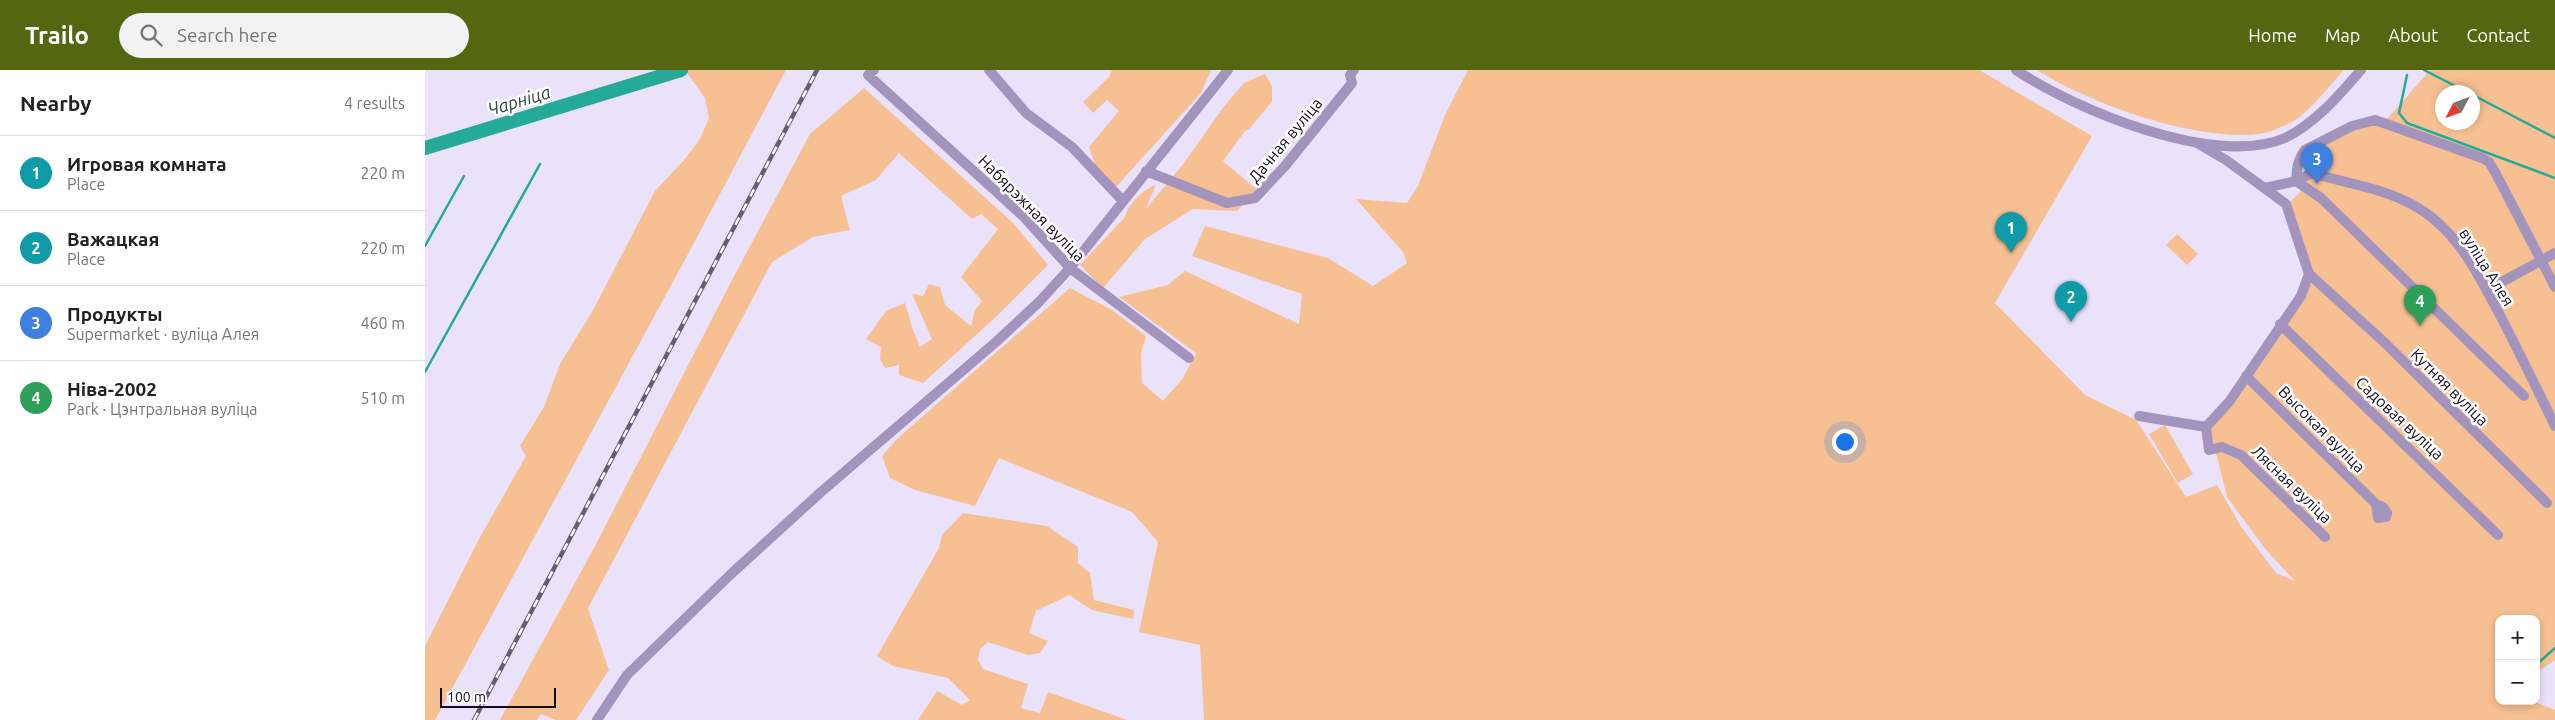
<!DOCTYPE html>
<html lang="en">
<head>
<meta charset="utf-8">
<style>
	body { margin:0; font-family:Ubuntu,sans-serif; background:#f2f2f2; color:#202124 }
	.controls { position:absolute; right:15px; bottom:15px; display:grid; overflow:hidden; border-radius:10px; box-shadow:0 2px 8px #0003 }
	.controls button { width:45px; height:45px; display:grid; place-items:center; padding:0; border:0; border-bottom:1px solid #e0e0e0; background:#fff; color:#202124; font:25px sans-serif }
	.compass { position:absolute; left:2010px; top:15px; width:45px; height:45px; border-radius:50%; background:#fff; box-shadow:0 2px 8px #0003; rotate:229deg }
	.scale { position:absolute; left:15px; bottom:12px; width:116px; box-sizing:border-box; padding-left:5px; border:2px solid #150c22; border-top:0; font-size:14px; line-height:18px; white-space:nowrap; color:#150c22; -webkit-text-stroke:4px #fff; paint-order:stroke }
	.you { position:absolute; left:1419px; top:371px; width:18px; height:18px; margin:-12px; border:4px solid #fff; border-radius:50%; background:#1a73e8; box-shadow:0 0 0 8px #1a73e833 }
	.badge { display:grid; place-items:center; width:32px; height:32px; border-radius:50%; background:#556610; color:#fff; font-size:16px; font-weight:700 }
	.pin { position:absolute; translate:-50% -41px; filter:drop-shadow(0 1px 2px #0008) }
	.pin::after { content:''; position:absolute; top:26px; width:18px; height:15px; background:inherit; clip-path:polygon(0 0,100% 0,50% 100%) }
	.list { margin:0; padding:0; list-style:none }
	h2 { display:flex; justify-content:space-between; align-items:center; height:65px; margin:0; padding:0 20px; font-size:21px }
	h2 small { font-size:16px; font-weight:400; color:#757577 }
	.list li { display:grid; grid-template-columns:32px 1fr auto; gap:15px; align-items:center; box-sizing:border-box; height:75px; padding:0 20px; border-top:1px solid #e0e0e0 }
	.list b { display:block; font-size:19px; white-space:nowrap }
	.list p { margin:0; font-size:16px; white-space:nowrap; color:#757577 }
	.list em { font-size:16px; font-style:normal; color:#757577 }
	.icon { flex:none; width:28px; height:28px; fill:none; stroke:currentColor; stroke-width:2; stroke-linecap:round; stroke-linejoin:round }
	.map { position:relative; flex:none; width:2130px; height:650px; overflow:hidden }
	header { display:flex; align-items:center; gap:30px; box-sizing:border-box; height:70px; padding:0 25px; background:#556610; color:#fff }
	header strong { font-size:24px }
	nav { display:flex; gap:28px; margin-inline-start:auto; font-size:18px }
	.search { width:350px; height:45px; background:#f2f2f2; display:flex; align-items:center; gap:12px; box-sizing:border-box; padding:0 18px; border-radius:28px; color:#757577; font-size:19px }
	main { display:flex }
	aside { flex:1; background:#fff }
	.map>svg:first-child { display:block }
</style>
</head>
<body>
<header>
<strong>Trailo</strong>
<div class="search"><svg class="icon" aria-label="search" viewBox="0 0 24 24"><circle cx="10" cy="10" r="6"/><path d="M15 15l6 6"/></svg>Search here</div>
<nav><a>Home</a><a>Map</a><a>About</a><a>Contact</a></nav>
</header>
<main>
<aside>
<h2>Nearby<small>4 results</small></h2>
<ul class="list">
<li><span class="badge" style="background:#0f9aa8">1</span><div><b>Игровая комната</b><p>Place</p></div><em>220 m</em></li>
<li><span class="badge" style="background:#0f9aa8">2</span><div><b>Важацкая</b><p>Place</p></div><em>220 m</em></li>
<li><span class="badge" style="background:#3f7fe0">3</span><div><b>Продукты</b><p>Supermarket · вуліца Алея</p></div><em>460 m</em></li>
<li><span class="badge" style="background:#2e9e5b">4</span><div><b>Ніва-2002</b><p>Park · Цэнтральная вуліца</p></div><em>510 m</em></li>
</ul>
</aside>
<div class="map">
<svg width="2130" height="650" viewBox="0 0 2130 650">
	<rect width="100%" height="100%" fill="#eae1fb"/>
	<path fill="#f7c092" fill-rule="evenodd" d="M260,0h101l-99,186 -252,464h-10v-74l54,-107 47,-83 -6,-10 24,-39 16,-43 32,-52 63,-121 29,-31 16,-21 9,-21 -4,-20z
		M687,0h99l-10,23 -86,95 -18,-19 -8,-22 30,-36 -12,-11 -14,13 -10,-11 26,-25z
		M1043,0h511l113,66 -97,167 90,92 51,25 50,77 31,-12 25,43 34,45 19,8 -29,-31 -39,-53 -17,-68 73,-102 32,-49 -25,-76 12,-12 10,-21 -11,-2 1,-10 62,-36 24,-3 42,-48h125v590l-19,13v-54h-37v82h34l22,9v10h-1351l-4,-75 -61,-13 19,-90 -26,-30 -133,-54 -24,48 -60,-16 -25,-12 -8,-22 17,-19 171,-149 42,22 34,26 -5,17 1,30 21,18 20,-23 13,-25 -77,-56 49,-12 17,-14 114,53 3,-30 -110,-38 13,-30 123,32 45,28 34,-23 -4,-11 -47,-53 51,4 11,-17 27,-71zM2018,22h30v30h-30z
		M1612,0h307c-12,13 -39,47 -54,53 -9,4 -22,10 -32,11 -64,7 -168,-30 -221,-64z
		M840,4l7,12v16l-23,27 -4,2 -22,30 33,28 -19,22 -44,-2 -48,30 -42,49 -23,-23 45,-48c4,-14 18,-28 31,-32l-11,25 39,-47 41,-58 19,-22z
		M439,18l150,136 34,41 -50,50 -75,68 -24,-8v-10l-14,3 -5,-9 1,-12 -15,-8 20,-28 19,-8 8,27 7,17 12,-8 -20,-45 11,2 6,-12 11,3 5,18 26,21 4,-16 7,-9 -21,-24 37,-48 -17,-15 -9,5 -73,-66 -23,27 -35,16 9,34 -37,7 -41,25 -184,346 21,62 -33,50h-20l-15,-6 -4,6h-37l94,-172 138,-268 78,-146z
		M1752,164l21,20 -11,11 -21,-20z
		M1740,355l28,49 -15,9 -29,-49z
		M538,443l84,13 31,21v16l12,10 4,27 40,10 -1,9 -41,-9 -23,-15 -33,16 -7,22 19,8 -8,12 -12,2 -40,-13 -8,7 -2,11 5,9 45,15 -7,24 19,5 8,-21 79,28h-209l19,-29 25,14 8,-5 -22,-22 -55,-12 -16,-10 62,-108 3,-13z"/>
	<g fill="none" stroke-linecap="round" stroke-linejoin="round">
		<path stroke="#25aa98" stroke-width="2.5" d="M1999,0l43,22
			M1982,5l-8,38 8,10 148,55
			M2048,25l82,43
			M0,176l39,-70
			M0,302l115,-208
			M2111,595l19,-17"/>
		<path stroke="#25aa98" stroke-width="14" d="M0,78l256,-78"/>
		<path stroke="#a394be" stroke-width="10" d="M449,0l-6,5 155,141 47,52 119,90
			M564,0l37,43 46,34 51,54
			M1591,0c60,40 199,98 269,68 30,-14 55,-44 76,-68
			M721,101l81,32 28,-5 30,-32 67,-83 -2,-8 4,-5
			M1840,118l31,-7 16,-8c33,10 71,15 101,32 45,24 67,73 90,116 18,35 35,70 52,105
			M1884,204l75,68 163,161
			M2062,220l68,-37
			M1855,254l218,211
			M1821,306l130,128 2,14 8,-1 1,-4 -4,-6 -7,-3
			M2099,326l-203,-198 -25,-17c1,-12 1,-21 9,-31l47,-24 23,-6 107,38 7,4 6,10 60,115
			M1714,346l67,11 23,-25 72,-106 8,-22 -23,-70 -60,-44 -29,-17
			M1781,357l3,23 13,-3 19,8 84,82
			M172,650l30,-45 104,-101 90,-82 175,-150 43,-40 31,-34 158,-198"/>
		<g stroke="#665d74" stroke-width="4.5">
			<path id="rail" d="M49,650l343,-650"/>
		</g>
		<use href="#rail" stroke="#fff" stroke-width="2.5" stroke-dasharray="8" stroke-linecap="butt"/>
	</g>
	<g text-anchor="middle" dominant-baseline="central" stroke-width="5" stroke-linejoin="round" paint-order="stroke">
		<g font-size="16" fill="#150c22" stroke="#fff">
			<text transform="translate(860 70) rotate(-50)">Дачная вуліца</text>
			<text transform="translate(607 138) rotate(45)">Набярэжная вуліца</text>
			<text transform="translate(2062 197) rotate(58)">вуліца Алея</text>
			<text transform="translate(2025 317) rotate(45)">Кутняя вуліца</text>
			<text transform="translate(1975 348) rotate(43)">Садовая вуліца</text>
			<text transform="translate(1897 359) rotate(45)">Высокая вуліца</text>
			<text transform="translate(1867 414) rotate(44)">Лясная вуліца</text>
		</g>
		<g font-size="18" font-style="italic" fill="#2b4640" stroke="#fff">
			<text transform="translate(94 30) rotate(-17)">Чарніца</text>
		</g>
	</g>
</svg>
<div class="controls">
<button>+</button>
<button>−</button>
</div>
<svg class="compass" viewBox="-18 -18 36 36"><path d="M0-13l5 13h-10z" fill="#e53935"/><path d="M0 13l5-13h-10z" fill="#757577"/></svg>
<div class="scale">100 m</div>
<div class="you"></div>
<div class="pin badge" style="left:1586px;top:183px;background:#0f9aa8">1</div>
<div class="pin badge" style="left:1646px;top:252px;background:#0f9aa8">2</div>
<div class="pin badge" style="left:1892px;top:114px;background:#3f7fe0">3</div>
<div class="pin badge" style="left:1995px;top:256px;background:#2e9e5b">4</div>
</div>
</main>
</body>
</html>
